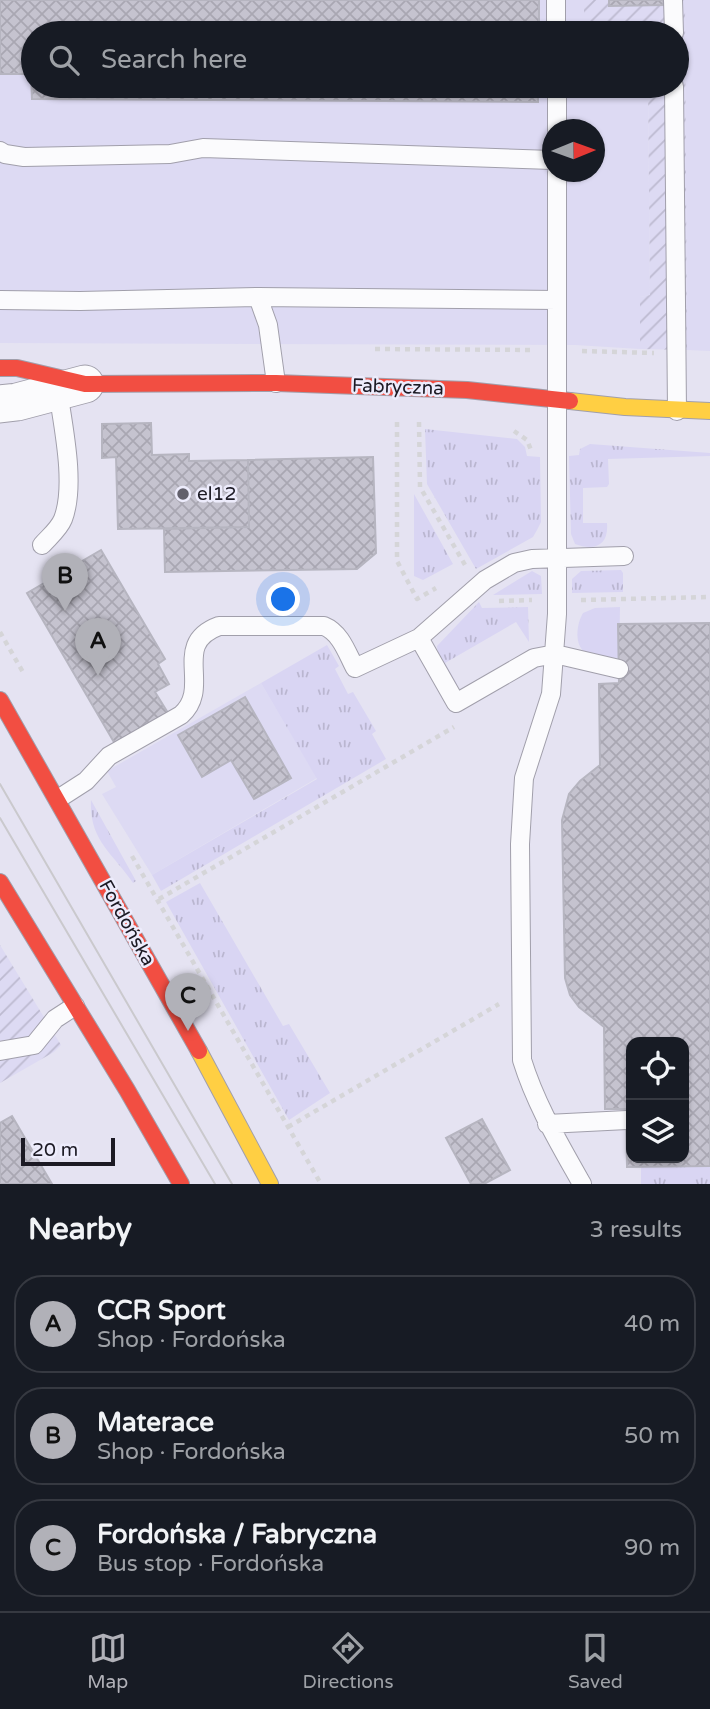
<!DOCTYPE html>
<html lang="en">
<head>
<meta charset="utf-8">
<style>
	body { margin:0; font-family:"Varela Round",sans-serif; background:#20242c; color:#f1f3f6 }
	.controls { position:absolute; right:21px; bottom:21px; display:grid; overflow:hidden; border-radius:14px; box-shadow:0 2px 5px #0004 }
	.controls button { width:63px; height:63px; display:grid; place-items:center; padding:0; border:0; border-bottom:2px solid #363941; background:#171b24; color:#f1f3f6; font:35px sans-serif }
	.compass { position:absolute; left:542px; top:119px; width:63px; height:63px; border-radius:50%; background:#171b24; box-shadow:0 2px 5px #0004; rotate:89deg }
	.scale { position:absolute; left:21px; bottom:18px; width:94px; box-sizing:border-box; padding-left:7px; border:4px solid #1c1a24; border-top:0; font-size:19px; line-height:24px; white-space:nowrap; color:#1c1a24; -webkit-text-stroke:5px #edecfc; paint-order:stroke }
	.you { position:absolute; left:284px; top:600px; width:24px; height:24px; margin:-18px; border:5px solid #fff; border-radius:50%; background:#1a73e8; box-shadow:0 0 0 10px #1a73e833 }
	.badge { display:grid; place-items:center; width:46px; height:46px; border-radius:50%; background:#b1b1b8; color:#111; font-size:23px; font-weight:700 }
	.pin { position:absolute; translate:-50% -58px; filter:drop-shadow(0 2px 4px #0008) }
	.pin::after { content:''; position:absolute; top:37px; width:24px; height:21px; background:inherit; clip-path:polygon(0 0,100% 0,50% 100%) }
	.list { margin:0; padding:0; list-style:none }
	h2 { display:flex; justify-content:space-between; align-items:center; height:91px; margin:0; padding:0 28px; font-size:30px }
	h2 small { font-size:23px; font-weight:400; color:#9ea1a6 }
	.list li { display:grid; grid-template-columns:46px 1fr auto; gap:21px; align-items:center; box-sizing:border-box; height:98px; margin:0 14px 14px; padding:0 14px; border:2px solid #363941; border-radius:28px }
	.list b { display:block; font-size:26px; white-space:nowrap }
	.list p { margin:0; font-size:23px; white-space:nowrap; color:#9ea1a6 }
	.list em { font-size:23px; font-style:normal; color:#9ea1a6 }
	.icon { flex:none; width:38px; height:38px; fill:none; stroke:currentColor; stroke-width:2; stroke-linecap:round; stroke-linejoin:round }
	.map { position:relative; flex:none; width:710px; height:1184px; overflow:hidden }
	.search { position:absolute; background:#171b24; box-shadow:0 2px 5px #0004; left:21px; right:21px; top:21px; height:77px; display:flex; align-items:center; gap:18px; box-sizing:border-box; padding:0 24px; border-radius:38px; color:#9ea1a6; font-size:26px }
	.sheet { height:427px; background:#171b24 }
	nav { display:flex; justify-content:space-around; align-items:center; box-sizing:border-box; height:98px; border-top:2px solid #363941; background:#171b24; font-size:19px; color:#9ea1a6 }
	nav a { display:grid; justify-items:center; gap:4px }
	nav .on { color:#b1b1b8 }
	.map>svg:first-child { display:block }
</style>
</head>
<body>
<div class="map">
<svg width="710" height="1184" viewBox="0 0 710 1184">
	<defs>
		<pattern id="industrial-furrows" width="10" height="10" patternUnits="userSpaceOnUse" patternTransform="scale(1.75)"><rect width="10" height="10" fill="#dddaf3"/><path d="M-1 1l2-2M0 10L10 0M9 11l2-2" fill="none" stroke="#bdbad0"/></pattern>
		<pattern id="grass-tufts" width="24" height="20" patternUnits="userSpaceOnUse" patternTransform="scale(1.75)"><rect width="24" height="20" fill="#d9d5f3"/><path d="M3 7l-1-3M5 7V3M7 7l1-3M15 17l-1-3M17 17v-4M19 17l1-3" fill="none" stroke="#bab6d0"/></pattern>
		<pattern id="building-cross-hatch" width="8" height="8" patternUnits="userSpaceOnUse" patternTransform="scale(1.75)"><rect width="8" height="8" fill="#c5c3cf"/><path d="M0 0l8 8M0 8l8-8" fill="none" stroke="#a9a7b2"/></pattern>
	</defs>
	<rect width="100%" height="100%" fill="#e5e3f2"/>
	<path fill="#dddaf3" fill-rule="evenodd" d="M0,0h584v33h-551v53h615l2,209 -10,2v52l-65,-4 -575,-2zM552,130h42v42h-42z
		M685,0h25v351l-23,-1z
		M261,683l56,95 -165,97 -50,-81 14,-7 -9,-16z"/>
	<path fill="url(#industrial-furrows)" d="M584,0h101l2,350 -47,-1v-52l10,-2 -2,-209h29v-53h-93z
		M0,945l61,100 -7,7 -54,31z"/>
	<path fill="url(#grass-tufts)" d="M425,429l92,10 8,8 2,9 13,1 1,65 -4,8 -4,7 -57,32 -49,-85z
		M590,444l120,9v3l-102,3 1,25 -2,3 -24,1v35h24c2,23 -13,28 -32,21l-4,-10 -2,-78 10,-1 1,-6z
		M414,494l39,70 -30,16 -9,-4z
		M621,570l2,3v19l-51,1v-14l9,-8z
		M532,571l9,5 1,18 -49,1z
		M479,602l3,6 46,-1 1,35 -13,-20 -71,41 12,21h-2l-17,-28 -1,-10z
		M327,645l12,21 -4,3 13,25 5,-2 23,39 -4,3 14,25 -225,132 -9,-16 165,-96 -56,-96z
		M91,800l45,81 -3,2c-20,-30 -44,-42 -42,-83z
		M200,883l83,143 6,-2 41,69 -41,27 -123,-218z
		M710,1166v18h-69v-17z"/>
	<path fill="#d9d5f3" d="M620,607l-1,51c-9,-1 -21,0 -29,-3 -17,-6 -14,-30 -7,-42l12,-5z"/>
	<path fill="url(#building-cross-hatch)" stroke="#b6b5c0" stroke-width="2" fill-rule="evenodd" d="M0,0h539v33h-506v53h505v16l-506,-3 -1,-25h-31z
		M609,0h54l1,5 -55,1z
		M151,423l1,32 37,-1v7l59,-1 1,67 -131,2 -2,-72 -14,1v-34z
		M373,457l3,96 -19,16 -192,3 -1,-43 85,-2 -1,-67z
		M101,550l64,109 -7,5 11,20 -14,8 13,21 -53,31 -88,-151z
		M710,623v543l-83,1 -1,-58h-21l-1,-82 -25,-20 -9,-12 -5,-17 -3,-158 7,-26 11,-13 20,-16 -1,-81 20,-1 -1,-59zM631,1042h53v116h-53z
		M245,697l46,81 -37,21 -23,-39 -29,17 -24,-42z
		M12,1116l40,68h-52v-61z
		M482,1119l28,51 -26,14h-13l-25,-46z"/>
	<g fill="none" stroke-linecap="round" stroke-linejoin="round">
		<g stroke="#a19fab" stroke-width="20">
			<path id="lane" d="M556,0v33
				M673,0l1,33
				M557,86v44
				M674,86l3,325
				M0,151l5,3 19,3 146,-3 33,-6 349,12
				M557,172v442l-6,80 -27,84 -4,66 2,216c14,45 37,83 60,124
				M258,297l10,28 8,58
				M0,300l80,1 178,-4 299,3
				M42,545c7,-8 17,-16 21,-26 13,-34 0,-93 -5,-128
				M419,638l37,65 78,-45 21,-4 64,15
				M58,799l28,-18 23,-25 72,-41c32,-28 -11,-71 38,-89h105c17,7 23,27 31,42l64,-30 66,-58 29,-17 18,-4 92,-3
				M0,1051l34,-6 21,-26 20,-13
				M547,1124l80,-4"/>
		</g>
		<g stroke="#a19fab" stroke-width="39">
			<path id="street" d="M0,404l17,-2 68,-18"/>
		</g>
		<g stroke="#a19fab" stroke-width="18">
			<path id="slow" d="M570,401l55,6 85,4
				M199,1051l71,133"/>
		</g>
		<g stroke="#a19fab" stroke-width="18">
			<path id="jam" d="M0,368h17l68,16 191,-1 191,7 103,11
				M0,700l199,351
				M0,882l127,208 54,94"/>
		</g>
		<path stroke="#d5d5d8" stroke-width="4.5" stroke-dasharray="5 5" stroke-linecap="butt" d="M375,349l160,1
			M582,351l72,2
			M397,422v139l20,38 19,-11
			M419,422l1,65 45,78
			M514,431l13,9 4,10
			M581,600l129,-3
			M499,601l33,-1
			M0,632l24,42
			M132,856l189,328
			M159,899l295,-172
			M288,1127l211,-123"/>
		<use href="#lane" stroke="#fbfbfd" stroke-width="18"/>
		<use href="#street" stroke="#fbfbfd" stroke-width="37"/>
		<use href="#slow" stroke="#ffcf43" stroke-width="16"/>
		<use href="#jam" stroke="#f24e42" stroke-width="16"/>
		<path stroke="#cac9cd" stroke-width="2" d="M0,784l232,400
			M0,818l215,366"/>
	</g>
	<circle fill="#62606c" stroke="#edecfc" stroke-width="2.5" cx="183" cy="494" r="7"/>
	<g text-anchor="middle" dominant-baseline="central" stroke-width="5" stroke-linejoin="round" paint-order="stroke">
		<g font-size="19" fill="#1c1a24" stroke="#edecfc">
			<text transform="translate(398 387) rotate(2)">Fabryczna</text>
			<text transform="translate(127 923) rotate(61)">Fordońska</text>
		</g>
		<g font-size="19" fill="#1c1a24" stroke="#edecfc" text-anchor="start">
			<text x="197" y="494">el12</text>
		</g>
	</g>
</svg>
<div class="controls">
<button><svg class="icon" aria-label="locate" viewBox="0 0 24 24"><circle cx="12" cy="12" r="6"/><path d="M12 2v4M12 18v4M2 12h4M18 12h4"/></svg></button>
<button><svg class="icon" aria-label="layers" viewBox="0 0 24 24"><path d="M12 4l9 5-9 5-9-5zM3 14l9 5 9-5"/></svg></button>
</div>
<svg class="compass" viewBox="-18 -18 36 36"><path d="M0-13l5 13h-10z" fill="#e53935"/><path d="M0 13l5-13h-10z" fill="#9ea1a6"/></svg>
<div class="scale">20 m</div>
<div class="you"></div>
<div class="pin badge" style="left:98px;top:676px">A</div>
<div class="pin badge" style="left:65px;top:611px">B</div>
<div class="pin badge" style="left:188px;top:1031px">C</div>
<div class="search"><svg class="icon" aria-label="search" viewBox="0 0 24 24"><circle cx="10" cy="10" r="6"/><path d="M15 15l6 6"/></svg>Search here</div>
</div>
<section class="sheet">
<h2>Nearby<small>3 results</small></h2>
<ul class="list">
<li><span class="badge">A</span><div><b>CCR Sport</b><p>Shop · Fordońska</p></div><em>40 m</em></li>
<li><span class="badge">B</span><div><b>Materace</b><p>Shop · Fordońska</p></div><em>50 m</em></li>
<li><span class="badge">C</span><div><b>Fordońska / Fabryczna</b><p>Bus stop · Fordońska</p></div><em>90 m</em></li>
</ul>
</section>
<nav>
<a class="on"><svg class="icon" aria-label="map" viewBox="0 0 24 24"><path d="M3 6l6-2 6 2 6-2v14l-6 2-6-2-6 2zM9 4v14M15 6v14"/></svg>Map</a>
<a><svg class="icon" aria-label="directions" viewBox="0 0 24 24"><path d="M12 3l9 9-9 9-9-9zM9 14v-3h6M13 9l2 2-2 2"/></svg>Directions</a>
<a><svg class="icon" aria-label="saved" viewBox="0 0 24 24"><path d="M7 4h10v16l-5-4-5 4z"/></svg>Saved</a>
</nav>
</body>
</html>
